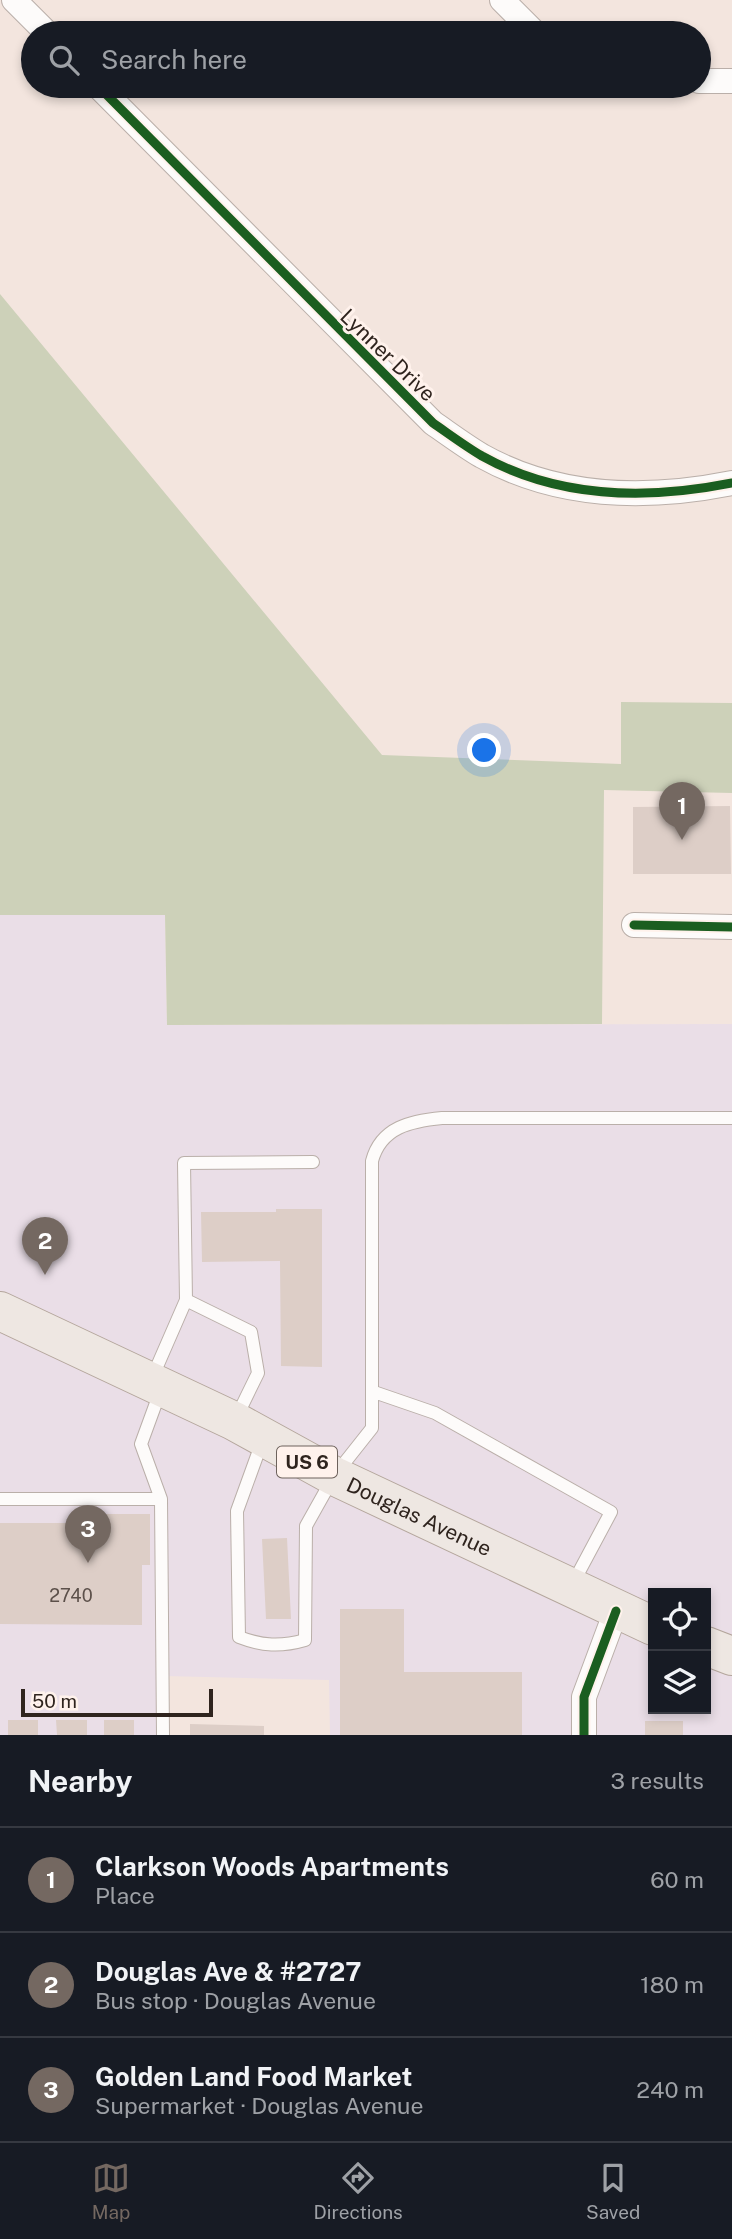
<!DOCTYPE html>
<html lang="en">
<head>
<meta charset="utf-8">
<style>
	body { margin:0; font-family:"Public Sans",sans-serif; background:#20242c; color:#f1f3f6 }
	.controls { position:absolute; right:21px; bottom:21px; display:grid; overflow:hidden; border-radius:0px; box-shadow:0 4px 10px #0003 }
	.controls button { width:63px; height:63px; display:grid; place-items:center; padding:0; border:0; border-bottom:2px solid #363941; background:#171b24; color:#f1f3f6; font:35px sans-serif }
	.scale { position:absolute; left:21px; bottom:18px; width:192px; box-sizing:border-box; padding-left:7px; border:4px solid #2f241e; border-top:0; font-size:19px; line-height:24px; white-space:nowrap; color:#2f241e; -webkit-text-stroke:5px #fff2ec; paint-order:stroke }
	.you { position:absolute; left:485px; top:751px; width:24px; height:24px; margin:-18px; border:5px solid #fff; border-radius:50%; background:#1a73e8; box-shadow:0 0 0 10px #1a73e833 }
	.badge { display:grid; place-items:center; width:46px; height:46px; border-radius:50%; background:#746861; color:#fff; font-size:23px; font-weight:700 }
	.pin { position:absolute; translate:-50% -58px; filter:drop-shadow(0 2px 4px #0008) }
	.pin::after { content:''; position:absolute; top:37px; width:24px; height:21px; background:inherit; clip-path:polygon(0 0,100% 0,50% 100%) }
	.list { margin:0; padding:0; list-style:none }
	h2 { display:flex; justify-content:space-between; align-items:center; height:91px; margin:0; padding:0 28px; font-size:30px }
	h2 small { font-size:23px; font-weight:400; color:#9ea1a6 }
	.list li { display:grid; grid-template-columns:46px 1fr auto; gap:21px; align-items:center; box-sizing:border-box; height:105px; padding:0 28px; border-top:2px solid #363941 }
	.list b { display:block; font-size:26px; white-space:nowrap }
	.list p { margin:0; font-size:23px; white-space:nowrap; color:#9ea1a6 }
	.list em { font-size:23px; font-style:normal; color:#9ea1a6 }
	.icon { flex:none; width:38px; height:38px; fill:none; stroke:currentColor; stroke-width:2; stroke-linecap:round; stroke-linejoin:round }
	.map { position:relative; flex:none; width:732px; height:1735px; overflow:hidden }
	.search { position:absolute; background:#171b24; box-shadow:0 4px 10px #0003; left:21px; right:21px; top:21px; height:77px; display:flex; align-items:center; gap:18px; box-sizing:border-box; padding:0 24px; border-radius:38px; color:#9ea1a6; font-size:26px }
	.sheet { height:406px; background:#171b24 }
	nav { display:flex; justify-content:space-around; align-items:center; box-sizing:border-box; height:98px; border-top:2px solid #363941; background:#171b24; font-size:19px; color:#9ea1a6 }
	nav a { display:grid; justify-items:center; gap:4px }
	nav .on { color:#746861 }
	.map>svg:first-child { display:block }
</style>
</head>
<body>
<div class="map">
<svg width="732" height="1735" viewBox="0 0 732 1735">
	<rect width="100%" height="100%" fill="#f3e5de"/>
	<path fill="#eadee7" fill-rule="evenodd" d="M0,915h165l2,110 565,-1v711h-402l-1,-55 -164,-4 -1,59h-164zM653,1593h53v116h-53z"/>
	<path fill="#cdd1b9" d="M0,294l382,461 239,9v-62l111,1v90l-128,-3 -2,234 -435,1 -2,-110h-165z"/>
	<path fill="#ddcec7" d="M730,806l1,68h-98v-67z
		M276,1209h46v158l-41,-1 -1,-105 -78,1 -1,-50h75z
		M100,1514h50v51h-8v60l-142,-1v-101h99z
		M287,1538l4,81h-25l-4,-80z
		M340,1609h64v63h118v63h-182z
		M8,1720h30v15h-30z
		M56,1720h31v15h-30z
		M104,1720h30v15h-30z
		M645,1721h38v14h-38z
		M190,1724l74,2v9h-74z"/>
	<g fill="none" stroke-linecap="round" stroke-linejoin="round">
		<g stroke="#baafa9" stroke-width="14">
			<path id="lane" d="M186,1300l65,32 7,41 -22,45
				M152,1378l34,-78 -2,-137 129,-1
				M160,1392l-19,52 20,55 2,236
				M374,1392l61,21 176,99 -39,73
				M262,1442l-25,69 2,126c23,9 42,10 66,3l1,-114 28,-50 38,-48v-267c9,-34 39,-40 70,-43h290
				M0,1499h161"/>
		</g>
		<g stroke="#baafa9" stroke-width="26">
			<path id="street" d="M14,0l33,33
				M502,0l33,33
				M699,81h33
				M98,86l335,337c16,11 32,23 49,33 77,43 165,44 250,27
				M634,925l98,2
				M584,1735v-38l32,-86"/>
		</g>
		<g stroke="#b4a69c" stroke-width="40">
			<g id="primary">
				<path id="s1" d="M0,1311l234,110 100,55 319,150"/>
				<path d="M706,1646l26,10"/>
			</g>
		</g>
		<use href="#lane" stroke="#fdfbfa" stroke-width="12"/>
		<use href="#street" stroke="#fdfbfa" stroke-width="24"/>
		<use href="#primary" stroke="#eee7e2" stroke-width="38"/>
		<g stroke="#fff2ec" stroke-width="13">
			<path id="cycleway" d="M98,86l335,337c16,11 32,23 49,33 77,43 165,44 250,27
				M634,925l98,2
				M584,1735v-38l32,-86"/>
		</g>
		<use href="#cycleway" stroke="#1b5e20" stroke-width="9"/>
	</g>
	<g text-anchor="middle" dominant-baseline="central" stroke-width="6" stroke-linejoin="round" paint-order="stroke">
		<g font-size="18" fill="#5c504a">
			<text x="71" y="1595">2740</text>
		</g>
		<rect fill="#fff2ec" stroke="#6d625c" stroke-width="2" x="277" y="1446.5" width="60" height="31" rx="5"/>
		<g font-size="19" font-weight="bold" fill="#2f241e">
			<text x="307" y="1462">US 6</text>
		</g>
		<g font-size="21" fill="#2f241e" stroke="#fff2ec">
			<text transform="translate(388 355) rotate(44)">Lynner Drive</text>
			<text stroke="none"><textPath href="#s1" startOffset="467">Douglas Avenue</textPath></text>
		</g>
	</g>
</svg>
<div class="controls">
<button><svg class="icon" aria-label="locate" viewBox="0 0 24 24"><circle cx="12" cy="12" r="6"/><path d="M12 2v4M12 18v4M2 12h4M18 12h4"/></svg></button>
<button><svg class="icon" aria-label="layers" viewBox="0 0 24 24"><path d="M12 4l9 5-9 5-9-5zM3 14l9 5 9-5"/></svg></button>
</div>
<div class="scale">50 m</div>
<div class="you"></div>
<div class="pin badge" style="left:682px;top:840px">1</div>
<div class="pin badge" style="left:45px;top:1275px">2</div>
<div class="pin badge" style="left:88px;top:1563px">3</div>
<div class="search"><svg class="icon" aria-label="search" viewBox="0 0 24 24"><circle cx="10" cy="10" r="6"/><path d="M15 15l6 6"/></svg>Search here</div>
</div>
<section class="sheet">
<h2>Nearby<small>3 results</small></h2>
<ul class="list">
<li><span class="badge">1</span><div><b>Clarkson Woods Apartments</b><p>Place</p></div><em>60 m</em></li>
<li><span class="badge">2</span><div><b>Douglas Ave &amp; #2727</b><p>Bus stop · Douglas Avenue</p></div><em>180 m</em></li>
<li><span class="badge">3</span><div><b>Golden Land Food Market</b><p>Supermarket · Douglas Avenue</p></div><em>240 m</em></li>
</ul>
</section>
<nav>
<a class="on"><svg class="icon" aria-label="map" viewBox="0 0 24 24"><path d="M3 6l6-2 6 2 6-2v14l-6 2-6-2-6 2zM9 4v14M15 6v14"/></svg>Map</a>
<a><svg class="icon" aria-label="directions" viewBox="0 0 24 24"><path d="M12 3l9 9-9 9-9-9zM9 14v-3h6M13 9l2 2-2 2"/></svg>Directions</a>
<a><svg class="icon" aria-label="saved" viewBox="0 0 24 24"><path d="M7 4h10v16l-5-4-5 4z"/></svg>Saved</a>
</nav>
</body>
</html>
